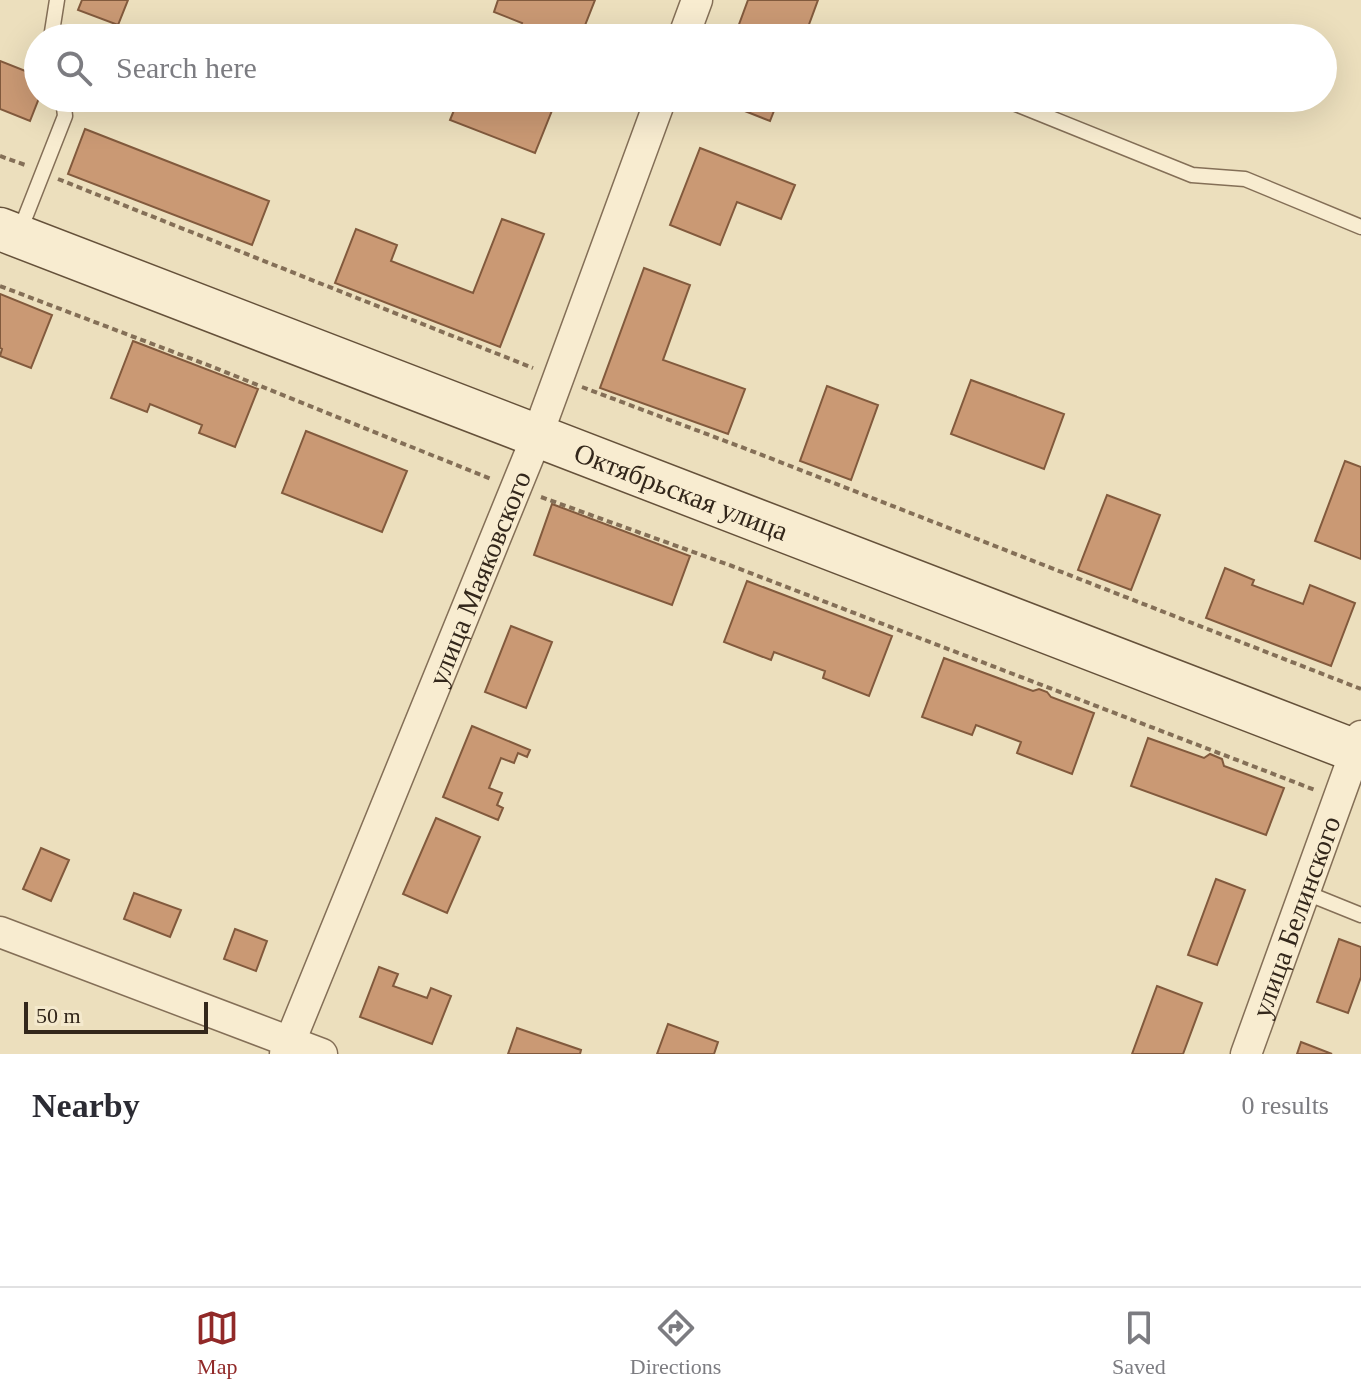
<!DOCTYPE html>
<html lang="en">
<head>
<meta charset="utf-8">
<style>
	body { margin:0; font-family:Georgia,serif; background:#f7f7f7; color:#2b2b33 }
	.scale { position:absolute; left:24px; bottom:20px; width:184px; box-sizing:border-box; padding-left:8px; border:4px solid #33271b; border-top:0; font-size:22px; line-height:28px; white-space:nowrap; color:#33271b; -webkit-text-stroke:6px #f4e9cd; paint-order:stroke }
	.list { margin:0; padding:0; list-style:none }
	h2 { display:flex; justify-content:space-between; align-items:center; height:104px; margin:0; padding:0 32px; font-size:34px }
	h2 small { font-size:26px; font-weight:400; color:#7c7c81 }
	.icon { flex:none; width:44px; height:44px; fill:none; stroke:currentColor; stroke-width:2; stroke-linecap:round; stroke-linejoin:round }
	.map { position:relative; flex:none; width:1361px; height:1054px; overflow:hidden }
	.search { position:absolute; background:#fff; box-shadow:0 8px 32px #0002; left:24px; right:24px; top:24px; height:88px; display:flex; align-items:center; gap:20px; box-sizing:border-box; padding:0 28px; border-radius:44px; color:#7c7c81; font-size:30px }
	.sheet { height:232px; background:#fff }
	nav { display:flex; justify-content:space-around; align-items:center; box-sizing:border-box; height:112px; border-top:2px solid #e1e1e2; background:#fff; font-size:22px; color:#7c7c81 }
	nav a { display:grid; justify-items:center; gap:4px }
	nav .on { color:#912928 }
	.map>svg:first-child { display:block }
</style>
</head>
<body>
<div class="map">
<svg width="1361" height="1054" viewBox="0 0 1361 1054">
	<rect width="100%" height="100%" fill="#ecdfbd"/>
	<path fill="#ca9974" stroke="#825a3d" stroke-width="2" d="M82,0h46l-10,25 -40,-15z
		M498,0h97l-15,38h-64l6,-15 -28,-11z
		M748,0h70l-14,38 -17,-6 -2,6h-51z
		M0,61l38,15 1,22 -9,23 -30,-12z
		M459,98h98l-22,55 -85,-33z
		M712,98h67l-9,23z
		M85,129l184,72 -17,44 -184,-71z
		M700,148l95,37 -14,34 -44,-17 -17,43 -50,-20z
		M502,219l42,15 -44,113 -165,-64 21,-54 41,16 -6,16 82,32z
		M644,268l46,17 -27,75 82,29 -17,45 -128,-46z
		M0,294l52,21 -21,53 -31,-12 2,-7 -2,-1z
		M133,341l125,48 -23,58 -36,-14 3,-8 -52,-21 -3,8 -36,-14z
		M971,380l93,34 -20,55 -93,-35z
		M827,386l51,19 -27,75 -51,-19z
		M306,431l101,40 -25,61 -100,-39z
		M1345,461l16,6v92l-46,-18z
		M1107,495l53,20 -29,75 -53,-20z
		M552,504l138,52 -18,49 -138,-50z
		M1225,568l29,12 -2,5 51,19 7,-19 45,18 -24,63 -125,-48z
		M747,581l145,55 -23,60 -46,-18 2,-7 -51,-19 -3,8 -47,-18z
		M511,626l41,16 -26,66 -41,-16z
		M944,658l89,33 6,-2 8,3 4,5 43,16 -22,61 -55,-21 4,-11 -45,-17 -4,10 -50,-18z
		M472,726l58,24 -3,7 -9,-4 -4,10 -13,-5 -12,30 13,5 -5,12 6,3 -5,12 -55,-23z
		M1148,738l56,20 6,-4 12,5 2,7 60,22 -18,47 -135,-49z
		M436,818l44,19 -33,76 -44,-19z
		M41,848l28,12 -18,41 -28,-12z
		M1216,879l29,11 -28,75 -29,-10z
		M134,893l47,17 -11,27 -46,-18z
		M235,929l32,12 -11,30 -32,-12z
		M1339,939l22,8v30l-13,36 -31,-11z
		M379,967l19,7 -5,12 34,12 4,-10 20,8 -19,48 -72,-27z
		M1157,986l45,17 -19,51h-51z
		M668,1024l50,18 -4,12h-57z
		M517,1028l64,22 -1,4h-72z
		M1301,1042l31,12h-35z"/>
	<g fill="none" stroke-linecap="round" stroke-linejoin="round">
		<g stroke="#846f57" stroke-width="17">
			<path id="lane" d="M51,38l6,-38
				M1001,98l191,77 53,4 116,48
				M19,233l46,-117 -2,-18
				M1304,892l57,23"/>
		</g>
		<g stroke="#846f57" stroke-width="33">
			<g id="street">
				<path d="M683,38l14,-38"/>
				<path d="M0,932l322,122"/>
				<path id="s1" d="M285,1054l252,-618 124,-338"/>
				<path id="s2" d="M1246,1054l115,-318"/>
			</g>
		</g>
		<g stroke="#65513a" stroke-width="45">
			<g id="secondary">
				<path id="s3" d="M0,229l1361,524"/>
			</g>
		</g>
		<path stroke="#846f57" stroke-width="4" stroke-dasharray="6 4" stroke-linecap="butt" d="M0,156l28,10
			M58,179l475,189
			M0,286l213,81 278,112
			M582,387l175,66 604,236
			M541,497l191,69 583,224"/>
		<use href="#lane" stroke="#f8ecd0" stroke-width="14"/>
		<use href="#street" stroke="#f8ecd0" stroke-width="30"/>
		<use href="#secondary" stroke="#f8ecd0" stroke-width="42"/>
	</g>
	<g text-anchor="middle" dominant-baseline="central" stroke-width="7" stroke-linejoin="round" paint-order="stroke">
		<g font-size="28" fill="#33271b" stroke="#f4e9cd">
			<text stroke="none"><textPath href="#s3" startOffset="730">Октябрьская улица</textPath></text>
			<text stroke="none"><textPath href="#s1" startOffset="514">улица Маяковского</textPath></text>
			<text stroke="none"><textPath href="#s2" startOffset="146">улица Белинского</textPath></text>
		</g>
	</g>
</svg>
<div class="scale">50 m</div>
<div class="search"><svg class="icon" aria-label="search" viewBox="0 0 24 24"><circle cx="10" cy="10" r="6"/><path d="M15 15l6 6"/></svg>Search here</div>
</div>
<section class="sheet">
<h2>Nearby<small>0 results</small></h2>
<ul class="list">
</ul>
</section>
<nav>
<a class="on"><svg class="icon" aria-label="map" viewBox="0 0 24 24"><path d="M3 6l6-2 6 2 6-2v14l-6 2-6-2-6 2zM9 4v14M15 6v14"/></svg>Map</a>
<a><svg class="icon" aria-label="directions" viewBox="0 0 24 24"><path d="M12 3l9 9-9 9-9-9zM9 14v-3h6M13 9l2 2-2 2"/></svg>Directions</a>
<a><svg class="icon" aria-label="saved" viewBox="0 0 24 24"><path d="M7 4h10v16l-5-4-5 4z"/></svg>Saved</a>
</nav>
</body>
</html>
